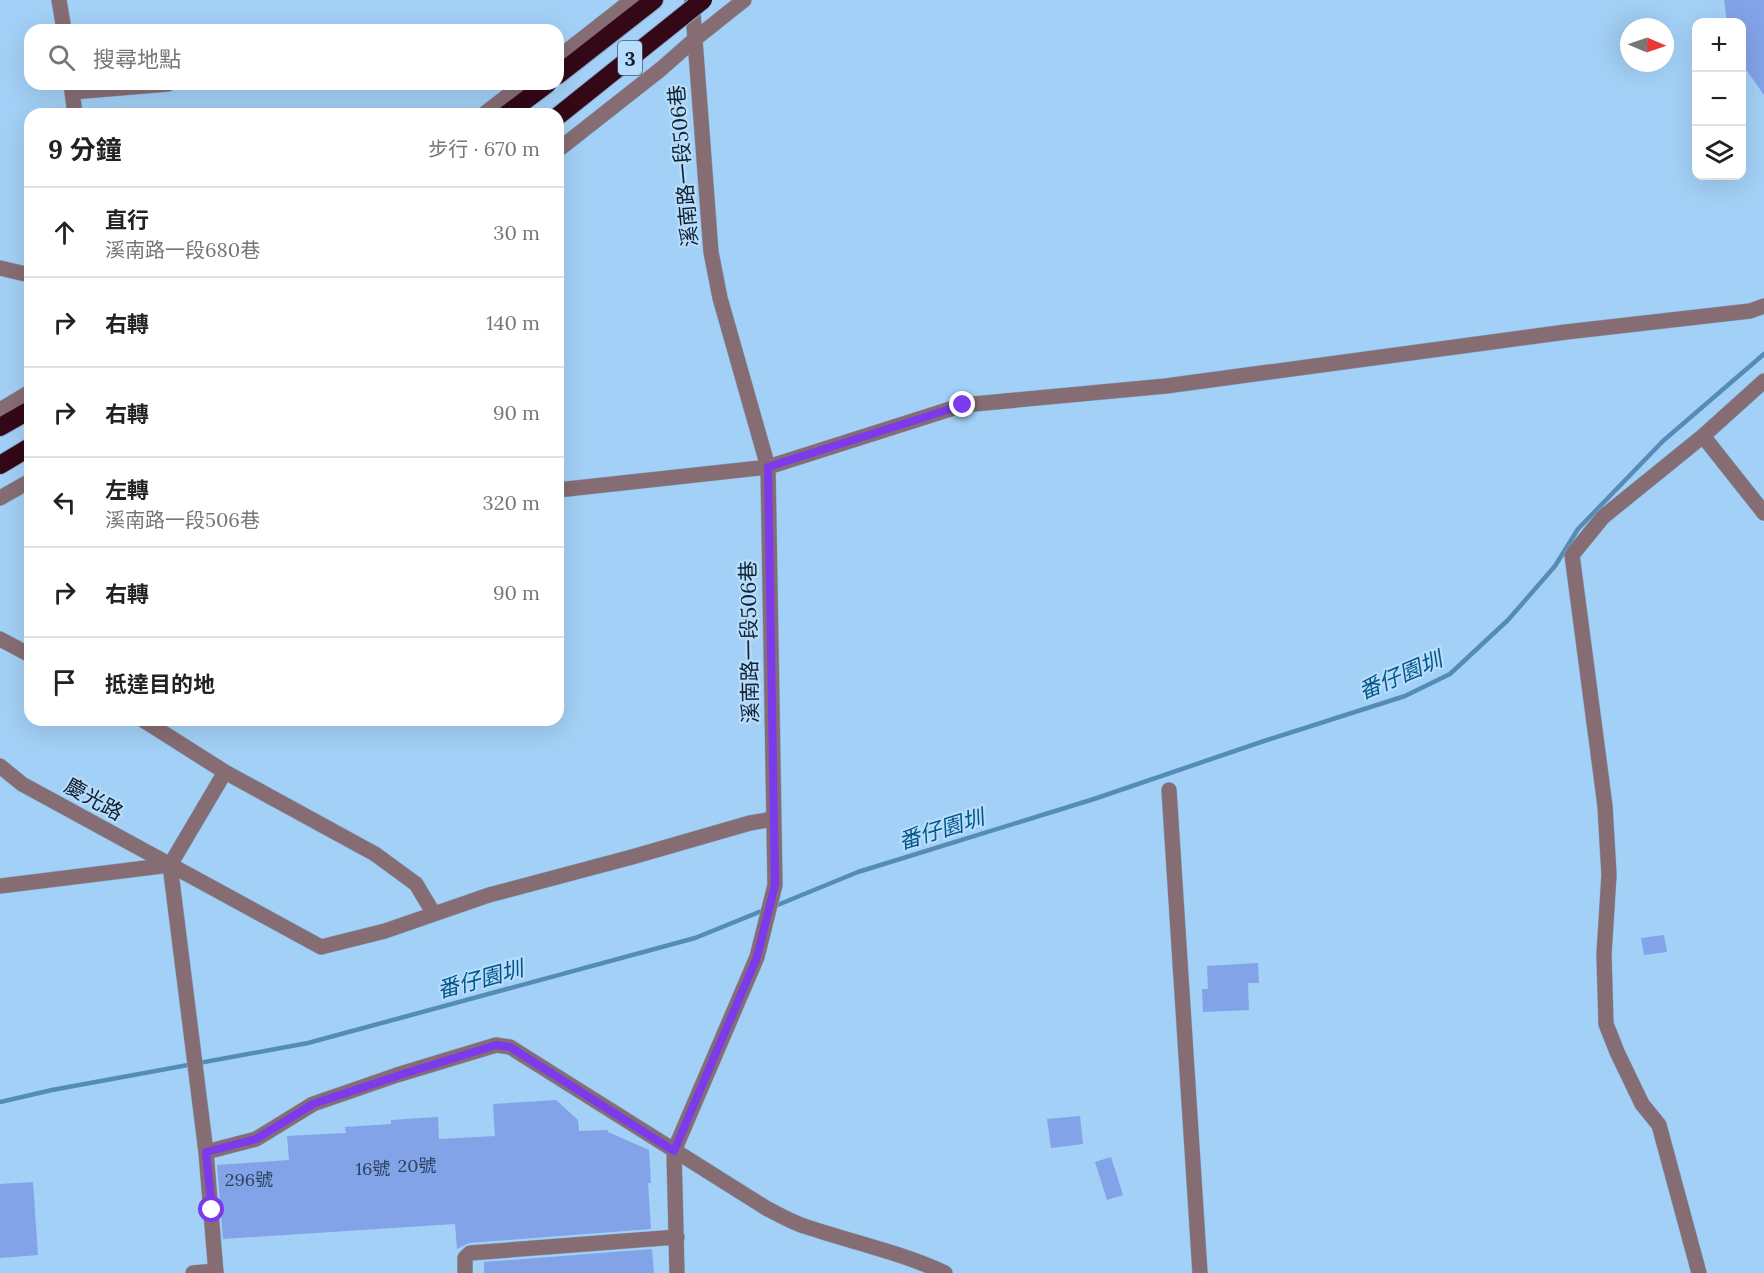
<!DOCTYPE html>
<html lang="zh-TW">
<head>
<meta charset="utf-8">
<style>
	body { margin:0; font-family:Lora,"Noto Sans TC",serif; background:#f2f2f2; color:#222 }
	.controls { position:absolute; right:18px; top:18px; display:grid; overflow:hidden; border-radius:12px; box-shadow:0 6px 24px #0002 }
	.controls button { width:54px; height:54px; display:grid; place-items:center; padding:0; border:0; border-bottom:2px solid #e0e0e0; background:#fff; color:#222; font:30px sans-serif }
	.compass { position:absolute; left:1620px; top:18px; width:54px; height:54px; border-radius:50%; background:#fff; box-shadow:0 6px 24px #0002; rotate:92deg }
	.stop { position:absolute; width:18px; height:18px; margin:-14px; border:4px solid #7c3aed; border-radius:50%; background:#fff }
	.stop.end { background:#7c3aed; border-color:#fff; box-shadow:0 2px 6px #0008 }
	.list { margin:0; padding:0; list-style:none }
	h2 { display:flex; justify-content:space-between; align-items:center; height:78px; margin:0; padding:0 24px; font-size:26px }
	h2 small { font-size:20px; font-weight:400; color:#767676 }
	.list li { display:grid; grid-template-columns:39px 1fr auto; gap:18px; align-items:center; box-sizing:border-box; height:90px; padding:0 24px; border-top:2px solid #e0e0e0 }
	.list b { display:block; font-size:22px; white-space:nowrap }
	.list p { margin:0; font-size:20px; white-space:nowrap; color:#767676 }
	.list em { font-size:20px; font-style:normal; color:#767676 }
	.icon { flex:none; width:33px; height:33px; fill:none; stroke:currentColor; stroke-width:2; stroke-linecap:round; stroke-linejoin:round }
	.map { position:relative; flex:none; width:1764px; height:1273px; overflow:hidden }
	.search { position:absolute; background:#fff; box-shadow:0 6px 24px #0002; left:24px; top:24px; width:540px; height:66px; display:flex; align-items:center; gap:15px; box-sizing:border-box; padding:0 21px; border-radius:18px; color:#767676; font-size:22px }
	.panel { position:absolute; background:#fff; box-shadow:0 6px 24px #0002; left:24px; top:108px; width:540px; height:618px; border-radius:18px }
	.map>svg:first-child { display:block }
</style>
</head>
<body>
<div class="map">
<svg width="1764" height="1273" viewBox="0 0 1764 1273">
	<rect width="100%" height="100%" fill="#a3d0f6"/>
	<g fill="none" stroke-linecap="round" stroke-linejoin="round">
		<path stroke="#558cb6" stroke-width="4.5" d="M775,906l83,-34 236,-73 170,-58 141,-45 45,-22 58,-54 47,-54 23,-37 85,-88 101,-87
			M0,1102l52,-12 256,-47 387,-105 69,-28"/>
	</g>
	<path fill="#82a3e7" d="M1724,0h40v95l-22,-31v-42h-15z
		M1664,935l3,17 -23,3 -3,-17z
		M1258,963l1,20h-11l1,27 -46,2 -1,-23h6l-1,-23z
		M556,1100l22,20 1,11 29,-1v2l41,18 2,33h-3l3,46 -182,14 -12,6 -2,-25 -232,15 -6,-74 72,-5 -2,-24 59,-3 -1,-6 46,-3v-4l47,-3 1,22 56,-3 -2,-32z
		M1080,1116l3,28 -32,4 -4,-29z
		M1111,1157l12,38 -16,5 -12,-38z
		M33,1182l5,73 -38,3v-74z
		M652,1249l2,24h-170v-11z"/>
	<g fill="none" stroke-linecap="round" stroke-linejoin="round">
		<g stroke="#86adce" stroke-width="16">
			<path id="minor" d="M59,0l5,30
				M558,58l74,-58
				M71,84l4,30
				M72,92l96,-8
				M484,114l39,-30
				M558,150l103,-81 34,-30 49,-39
				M0,268l30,7
				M0,410l30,-18
				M1703,436l61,77
				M558,490l210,-23 195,-62 203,-19 400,-54 184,-21 14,-5
				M0,498l30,-17
				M0,639l30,16
				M143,720l82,52 -55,93 36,287 10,121
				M0,766l22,18 299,163 64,-16 104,-36 143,-38 118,-34 23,-4
				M225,772l150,82 41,30 18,30
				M1169,790l31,483
				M0,886l170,-21
				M206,1152l50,-13 57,-35 84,-29 99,-30 14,2 256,161c12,6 25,14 38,18 47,16 96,26 141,47
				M193,1273l23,-2
				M465,1273v-15l5,-5 207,-16
				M677,1273l-3,-122 83,-194 18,-72 -7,-418 -48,-169 -9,-46 -19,-252
				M1699,1273l-40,-148 -17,-21 -25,-52 -11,-28 -2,-70 5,-79 -4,-69 -33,-251 31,-38 100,-81 61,-55"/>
		</g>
		<g stroke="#86adce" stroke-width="20">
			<path id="highway" d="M558,75l96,-75
				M507,114l40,-30
				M0,427l30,-17
				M0,465l30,-18"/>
		</g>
		<use href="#minor" stroke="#866d73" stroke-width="15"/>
		<use href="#highway" stroke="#340817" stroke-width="18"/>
		<g stroke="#86adce" stroke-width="20" stroke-linecap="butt">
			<path id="highway-bridge" d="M558,116l145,-116"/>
		</g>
		<use href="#highway-bridge" stroke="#340817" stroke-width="18"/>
	</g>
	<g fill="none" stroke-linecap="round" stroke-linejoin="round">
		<path stroke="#7c3aed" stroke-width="8" d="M212,1210l-6,-58 50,-13 57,-35 84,-28 99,-31 14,2 164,104 83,-194 18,-72 -7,-418 195,-62"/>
	</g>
	<g text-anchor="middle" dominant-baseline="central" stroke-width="4.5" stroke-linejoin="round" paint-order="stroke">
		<g font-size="18" fill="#2c425e">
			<text x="417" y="1165">20號</text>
			<text x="373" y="1168">16號</text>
			<text x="249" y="1179">296號</text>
		</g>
		<rect fill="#b8dcfb" stroke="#425a6d" stroke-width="1.5" x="618" y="41" width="24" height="34" rx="4.5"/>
		<g font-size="20" font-weight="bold" fill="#102230">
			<text x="630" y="58">3</text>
		</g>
		<g font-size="21" fill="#102230" stroke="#b8dcfb">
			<text transform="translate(683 166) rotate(-95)">溪南路一段506巷</text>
			<text transform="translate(749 642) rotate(-91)">溪南路一段506巷</text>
			<text transform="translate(94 799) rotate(29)">慶光路</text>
		</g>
		<g font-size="22" font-style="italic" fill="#00578a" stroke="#b8dcfb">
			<text transform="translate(1400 675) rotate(-23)">番仔園圳</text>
			<text transform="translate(941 829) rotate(-17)">番仔園圳</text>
			<text transform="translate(480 979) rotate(-15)">番仔園圳</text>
		</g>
	</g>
</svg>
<div class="controls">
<button>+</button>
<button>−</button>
<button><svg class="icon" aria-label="layers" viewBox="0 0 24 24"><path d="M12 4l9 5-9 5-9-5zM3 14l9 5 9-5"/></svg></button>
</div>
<svg class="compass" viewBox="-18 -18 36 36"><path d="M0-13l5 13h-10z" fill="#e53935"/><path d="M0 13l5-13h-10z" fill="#767676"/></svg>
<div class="stop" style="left:212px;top:1210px"></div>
<div class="stop end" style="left:963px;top:405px"></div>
<div class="search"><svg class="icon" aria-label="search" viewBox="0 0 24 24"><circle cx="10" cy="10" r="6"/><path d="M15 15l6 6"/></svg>搜尋地點</div>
<section class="panel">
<h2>9 分鐘<small>步行 · 670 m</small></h2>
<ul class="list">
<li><svg class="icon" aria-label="ahead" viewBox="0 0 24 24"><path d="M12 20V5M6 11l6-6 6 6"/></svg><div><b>直行</b><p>溪南路一段680巷</p></div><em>30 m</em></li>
<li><svg class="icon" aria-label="right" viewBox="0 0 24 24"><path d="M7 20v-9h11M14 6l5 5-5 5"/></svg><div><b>右轉</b></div><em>140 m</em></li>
<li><svg class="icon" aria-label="right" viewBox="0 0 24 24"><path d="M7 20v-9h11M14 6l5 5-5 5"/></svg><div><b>右轉</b></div><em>90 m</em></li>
<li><svg class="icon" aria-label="left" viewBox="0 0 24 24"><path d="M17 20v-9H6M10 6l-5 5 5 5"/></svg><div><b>左轉</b><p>溪南路一段506巷</p></div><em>320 m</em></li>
<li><svg class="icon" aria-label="right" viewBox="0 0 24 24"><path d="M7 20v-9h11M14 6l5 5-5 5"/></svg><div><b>右轉</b></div><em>90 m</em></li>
<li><svg class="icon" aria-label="arrive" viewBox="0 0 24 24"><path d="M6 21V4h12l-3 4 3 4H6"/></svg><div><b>抵達目的地</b></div></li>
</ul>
</section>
</div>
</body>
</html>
